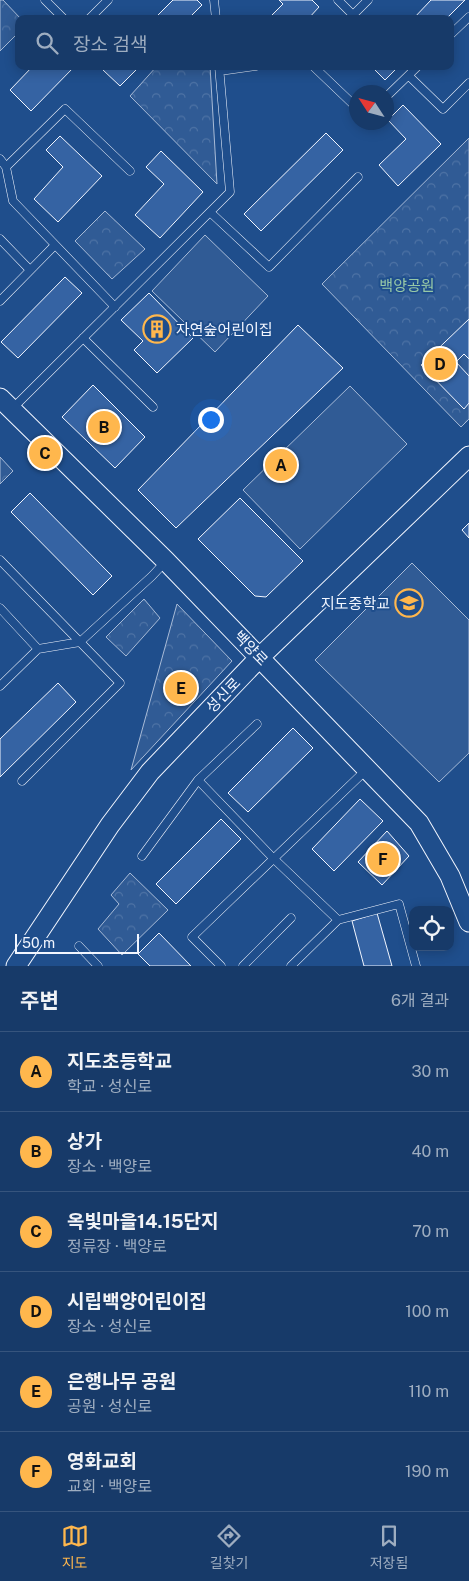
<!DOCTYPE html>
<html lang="ko">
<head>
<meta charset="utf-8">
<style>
	body { margin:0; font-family:"Public Sans","Noto Sans KR",sans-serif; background:#244571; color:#f1f3f6 }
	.controls { position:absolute; right:15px; bottom:15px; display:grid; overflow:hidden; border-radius:10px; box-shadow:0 2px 12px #0003 }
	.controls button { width:45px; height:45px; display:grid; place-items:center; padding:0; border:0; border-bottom:1px solid #36547d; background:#173a69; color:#f1f3f6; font:25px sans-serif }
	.compass { position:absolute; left:349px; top:85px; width:45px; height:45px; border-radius:50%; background:#173a69; box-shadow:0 2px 12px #0003; rotate:306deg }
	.scale { position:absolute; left:15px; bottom:12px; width:124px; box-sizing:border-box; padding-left:5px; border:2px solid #f2f6ff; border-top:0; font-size:14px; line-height:18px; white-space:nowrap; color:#f2f6ff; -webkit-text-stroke:4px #1f4e8c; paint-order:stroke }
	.you { position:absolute; left:210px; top:419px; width:18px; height:18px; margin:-12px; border:4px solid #fff; border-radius:50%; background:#1a73e8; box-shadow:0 0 0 8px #1a73e833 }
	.badge { display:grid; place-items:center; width:32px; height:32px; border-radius:50%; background:#ffb74d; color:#111; font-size:16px; font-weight:700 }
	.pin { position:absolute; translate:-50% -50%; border:2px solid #fff; box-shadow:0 1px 5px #0006 }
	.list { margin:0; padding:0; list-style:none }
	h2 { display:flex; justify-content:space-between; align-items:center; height:65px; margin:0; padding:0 20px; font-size:21px }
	h2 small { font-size:16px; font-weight:400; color:#9eadc0 }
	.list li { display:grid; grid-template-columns:32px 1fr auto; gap:15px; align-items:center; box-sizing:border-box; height:80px; padding:0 20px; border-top:1px solid #36547d }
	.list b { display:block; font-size:19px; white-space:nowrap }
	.list p { margin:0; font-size:16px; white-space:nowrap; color:#9eadc0 }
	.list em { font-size:16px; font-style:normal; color:#9eadc0 }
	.icon { flex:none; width:28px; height:28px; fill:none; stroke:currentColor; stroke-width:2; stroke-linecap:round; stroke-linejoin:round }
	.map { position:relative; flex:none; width:469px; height:966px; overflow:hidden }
	.search { position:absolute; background:#173a69; box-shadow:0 2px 12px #0003; left:15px; right:15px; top:15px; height:55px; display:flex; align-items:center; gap:12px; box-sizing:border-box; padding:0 18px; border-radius:10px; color:#9eadc0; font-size:19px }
	.sheet { height:545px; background:#173a69 }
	nav { display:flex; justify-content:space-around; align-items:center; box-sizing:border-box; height:70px; border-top:1px solid #36547d; background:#173a69; font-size:14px; color:#9eadc0 }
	nav a { display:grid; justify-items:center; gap:2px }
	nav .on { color:#ffb74d }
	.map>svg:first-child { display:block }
</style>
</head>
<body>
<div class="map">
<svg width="469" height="966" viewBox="0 0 469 966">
	<defs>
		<pattern id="park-crowns" width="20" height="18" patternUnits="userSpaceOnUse" patternTransform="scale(1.25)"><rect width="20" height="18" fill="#305b95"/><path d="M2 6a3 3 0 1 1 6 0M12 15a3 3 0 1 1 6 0" fill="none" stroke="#4e73a5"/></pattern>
	</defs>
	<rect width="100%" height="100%" fill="#1f4e8c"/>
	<path fill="url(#park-crowns)" stroke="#a8bbd7" d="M0,0h3l18,19h-2v13l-19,19z
		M157,66h53l7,118 -87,-88z
		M469,138v281l-8,8 -139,-143z
		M105,211l40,38 -33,30 -37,-38z
		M0,457l13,14 -13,13z
		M144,599l16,19 -34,38 -20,-19z
		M177,604l55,57 -101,109z
		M130,873l38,37 -46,45 -24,-26 21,-25 -8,-9z"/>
	<path fill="#305b95" stroke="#a8bbd7" d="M205,235l63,61 -53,56 -63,-61z
		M350,386l57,58 -107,105 -57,-59z
		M412,563l57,57v133l-30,29 -124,-122z"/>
	<path fill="#3563a3" stroke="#f2f6ff" d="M173,0h24l5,5 -14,14h-34z
		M279,0h33l7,7 -11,12h-40l15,-15z
		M431,0h34l-19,19h-33z
		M33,66h38l2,2 -42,43 -21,-21z
		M107,66h33l-20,20 -17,-16z
		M371,66h28l-14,14z
		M403,105l38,39 -43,42 -19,-21 27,-26 -18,-19z
		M326,133l17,17 -82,81 -17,-17z
		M60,136l42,40 -44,46 -24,-23 29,-32 -17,-17z
		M161,151l42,41 -43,46 -25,-23 29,-31 -18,-17z
		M65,277l17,16 -64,65 -17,-16z
		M149,293l44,45 -36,35 -23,-23 9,-9 -22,-21z
		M469,319v40l-5,-5 -8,8 13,14v27l-5,6 -43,-44z
		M298,325l45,43 -167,160 -38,-38z
		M93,385l52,52 -30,31 -53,-51z
		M30,493l82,83 -19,19 -82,-83z
		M240,498l63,63 -37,36 -11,-1 -57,-57z
		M469,523v15l-7,-8z
		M58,683l18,19 -76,75v-38z
		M293,728l20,20 -65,64 -20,-19z
		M360,799l23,22 -49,50 -22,-22z
		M221,819l20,20 -65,65 -20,-20z
		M387,831l22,25 -27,29 -24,-23z
		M377,913l15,53h-28l-12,-45z
		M159,933l32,33h-41l-12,-12z"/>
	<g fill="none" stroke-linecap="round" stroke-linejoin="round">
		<g stroke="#f2f6ff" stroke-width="9">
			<path id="service" d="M45,0l19,19
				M214,0l2,19
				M338,0l15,15
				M89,19l19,-19
				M349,19l19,-19
				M450,35l19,-18
				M313,66l43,41
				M220,71l36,-5
				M409,76l34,33 26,-26
				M386,97l32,-31
				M0,159l6,8 7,34 102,106
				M6,167l59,-58 65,62
				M210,212l59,55 89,-90
				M0,239l30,31
				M0,301l55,-56
				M83,338l70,69
				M12,409l218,-217 -11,-126
				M0,560l80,82 72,-66 14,-15
				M0,608l38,41 -38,37
				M198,780l75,78 65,62 -47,46
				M22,781l98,-98 -40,-41 -42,7
				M142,856l56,-76 59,-56
				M338,920l61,-16 17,62
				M79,946l19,20
				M221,966l-29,-29 174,-167
				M243,966l48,-48"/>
		</g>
		<g stroke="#f2f6ff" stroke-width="21">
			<path id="tertiary" d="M0,398l166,163 253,262 31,53 19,46
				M16,966l94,-141 40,-53 110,-115 209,-201"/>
		</g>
		<use href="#service" stroke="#1f4e8c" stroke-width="8"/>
		<use href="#tertiary" stroke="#1f4e8c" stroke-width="19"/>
	</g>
	<defs>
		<g id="building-ring" transform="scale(1.4375)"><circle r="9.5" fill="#1f4e8c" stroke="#ffb74d" stroke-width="1.5"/><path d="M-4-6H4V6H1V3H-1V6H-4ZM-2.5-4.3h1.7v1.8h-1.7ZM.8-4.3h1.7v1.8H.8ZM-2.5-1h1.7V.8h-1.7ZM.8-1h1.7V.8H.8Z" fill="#ffb74d"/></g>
		<g id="school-ring" transform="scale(1.4375)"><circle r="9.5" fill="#1f4e8c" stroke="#ffb74d" stroke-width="1.5"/><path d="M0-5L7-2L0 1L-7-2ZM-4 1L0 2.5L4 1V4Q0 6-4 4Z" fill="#ffb74d"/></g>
	</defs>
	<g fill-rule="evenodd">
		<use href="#building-ring" x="157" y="329"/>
		<use href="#school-ring" x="409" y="603"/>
	</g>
	<g text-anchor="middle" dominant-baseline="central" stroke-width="4" stroke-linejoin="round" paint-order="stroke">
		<g font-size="15" fill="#97c8a6" stroke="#1f4e8c">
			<text x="407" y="285">백양공원</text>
		</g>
		<g font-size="15" fill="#f2f6ff" stroke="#1f4e8c" text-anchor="start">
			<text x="176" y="329">자연숲어린이집</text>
			<text x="390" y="603" text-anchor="end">지도중학교</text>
		</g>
		<g font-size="15" fill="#f2f6ff" stroke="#1f4e8c">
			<text transform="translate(251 648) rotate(46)">백양로</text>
			<text transform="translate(223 695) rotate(-46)">성신로</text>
		</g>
	</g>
</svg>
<div class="controls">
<button><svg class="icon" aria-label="locate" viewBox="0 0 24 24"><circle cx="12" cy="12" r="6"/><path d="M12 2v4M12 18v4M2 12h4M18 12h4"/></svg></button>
</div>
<svg class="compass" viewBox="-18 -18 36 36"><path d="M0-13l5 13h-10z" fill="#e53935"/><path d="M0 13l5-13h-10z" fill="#9eadc0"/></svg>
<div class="scale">50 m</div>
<div class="you"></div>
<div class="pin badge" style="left:281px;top:465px">A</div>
<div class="pin badge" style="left:104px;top:427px">B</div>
<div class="pin badge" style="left:45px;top:453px">C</div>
<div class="pin badge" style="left:440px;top:364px">D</div>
<div class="pin badge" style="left:181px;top:688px">E</div>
<div class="pin badge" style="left:383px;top:859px">F</div>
<div class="search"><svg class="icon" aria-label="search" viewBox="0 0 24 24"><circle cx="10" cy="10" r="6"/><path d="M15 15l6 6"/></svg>장소 검색</div>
</div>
<section class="sheet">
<h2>주변<small>6개 결과</small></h2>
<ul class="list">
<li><span class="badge">A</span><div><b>지도초등학교</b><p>학교 · 성신로</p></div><em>30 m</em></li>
<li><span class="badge">B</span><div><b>상가</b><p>장소 · 백양로</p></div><em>40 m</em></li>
<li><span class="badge">C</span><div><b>옥빛마을14.15단지</b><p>정류장 · 백양로</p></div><em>70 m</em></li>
<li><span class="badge">D</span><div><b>시립백양어린이집</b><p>장소 · 성신로</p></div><em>100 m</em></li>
<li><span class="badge">E</span><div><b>은행나무 공원</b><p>공원 · 성신로</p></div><em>110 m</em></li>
<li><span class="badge">F</span><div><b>영화교회</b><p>교회 · 백양로</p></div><em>190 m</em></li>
</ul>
</section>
<nav>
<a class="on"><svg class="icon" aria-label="map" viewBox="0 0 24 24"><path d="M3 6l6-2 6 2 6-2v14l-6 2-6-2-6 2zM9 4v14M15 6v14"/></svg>지도</a>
<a><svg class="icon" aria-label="directions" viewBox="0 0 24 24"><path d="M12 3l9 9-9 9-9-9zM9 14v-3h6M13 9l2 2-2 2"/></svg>길찾기</a>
<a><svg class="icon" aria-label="saved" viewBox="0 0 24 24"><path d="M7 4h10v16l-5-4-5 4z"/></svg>저장됨</a>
</nav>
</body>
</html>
